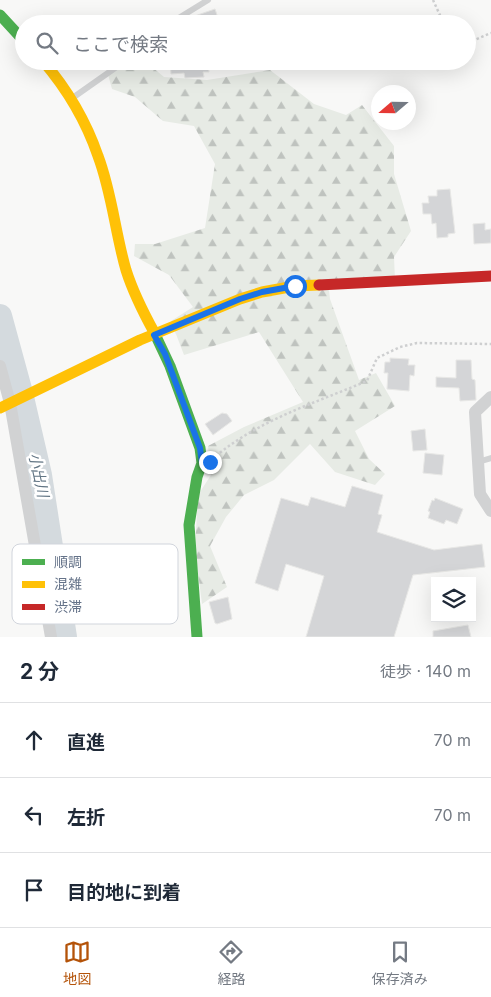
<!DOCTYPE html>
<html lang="ja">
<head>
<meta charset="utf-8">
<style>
	body { margin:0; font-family:Inter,"Noto Sans JP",sans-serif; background:#f2f2f3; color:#1f2937 }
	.controls { position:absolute; right:15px; bottom:15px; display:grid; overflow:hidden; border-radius:0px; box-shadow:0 5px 20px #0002 }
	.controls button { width:45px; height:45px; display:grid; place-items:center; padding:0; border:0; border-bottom:1px solid #e0e1e3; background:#fff; color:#1f2937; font:25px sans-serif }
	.compass { position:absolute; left:371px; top:85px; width:45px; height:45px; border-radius:50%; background:#fff; box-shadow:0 5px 20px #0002; rotate:250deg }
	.stop { position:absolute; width:15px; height:15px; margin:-11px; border:4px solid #1a73e8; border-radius:50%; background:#fff }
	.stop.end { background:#1a73e8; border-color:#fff; box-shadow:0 1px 5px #0008 }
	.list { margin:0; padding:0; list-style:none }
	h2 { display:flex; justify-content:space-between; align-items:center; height:65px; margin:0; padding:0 20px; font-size:21px }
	h2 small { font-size:16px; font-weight:400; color:#747a83 }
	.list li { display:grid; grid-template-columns:32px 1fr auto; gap:15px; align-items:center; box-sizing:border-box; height:75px; padding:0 20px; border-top:1px solid #e0e1e3 }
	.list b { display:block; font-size:19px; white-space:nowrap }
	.list em { font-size:16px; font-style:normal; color:#747a83 }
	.icon { flex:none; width:28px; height:28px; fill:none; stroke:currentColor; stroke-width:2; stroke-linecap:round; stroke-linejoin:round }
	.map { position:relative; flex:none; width:491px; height:637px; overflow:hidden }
	.search { position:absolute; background:#fff; box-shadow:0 5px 20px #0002; left:15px; right:15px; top:15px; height:55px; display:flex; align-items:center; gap:12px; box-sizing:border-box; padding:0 18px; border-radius:28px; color:#747a83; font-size:19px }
	.sheet { height:290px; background:#fff }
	nav { display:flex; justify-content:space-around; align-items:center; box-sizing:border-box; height:70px; border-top:1px solid #e0e1e3; background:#fff; font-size:14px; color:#747a83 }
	nav a { display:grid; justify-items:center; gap:2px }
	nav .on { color:#b45309 }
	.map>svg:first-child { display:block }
</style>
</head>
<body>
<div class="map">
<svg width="491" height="637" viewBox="0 0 491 637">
	<defs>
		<pattern id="forest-firs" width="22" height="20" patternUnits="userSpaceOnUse" patternTransform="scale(1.25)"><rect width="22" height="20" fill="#e7ebe5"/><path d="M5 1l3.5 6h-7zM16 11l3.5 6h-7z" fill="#bfc3bf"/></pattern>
	</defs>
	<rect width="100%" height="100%" fill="#f8f8f7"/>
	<path fill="url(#forest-firs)" d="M121,61h24l19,16 43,3 63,-10 44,34 32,11 16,-10 32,41v28l17,57 -17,26 1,23 -67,2 2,17 29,81 17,-7 19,33 -40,25 14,28 16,15 -10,11 -40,-13 -25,-28 -36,36 -30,15 -18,22 -16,29 17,41 -25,17 -7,-55 3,-54 13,-20 -3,-29 36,-19 59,-25 -44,-70 -75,23 -13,-34 22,-14 -24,-32 -35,-19 1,-12h20l50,-16 10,-64 -21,-38 -31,-5 -28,-24 -23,-8 -6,-22z"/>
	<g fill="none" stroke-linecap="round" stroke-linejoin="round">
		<path stroke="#d4dade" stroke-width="24" d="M0,316l21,77 19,82 25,162"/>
	</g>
	<path fill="#d4d5d7" stroke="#e8e8e6" d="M215,9l5,15h-41l10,-6z
		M170,61h38l1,11h-6l1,5 -19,1 -1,-5 -13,1z
		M450,189l5,44 -7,1v3l-11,1 -1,-15 -4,1 -1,-10h-8l-1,-11h7l-1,-7h9v-6z
		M485,223v7l6,-1v14l-17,1 -1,-20z
		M390,358l19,1 -1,6h7l-1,11 -4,-1 -1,16 -22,-2 1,-16h-4l1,-11h5z
		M456,360h15l1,19 3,1 1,20 -16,1 -1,-13 -23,-1v-10l20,1z
		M222,413l5,1 5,7 -19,14 -8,-11z
		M425,429l2,21 -14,1 -2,-20z
		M425,453l19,2 -2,20 -19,-2z
		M352,486l31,9 -5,19 4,1 -5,17 57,18 48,-6 3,23 -72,8 -19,62h-88l18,-61 -38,-12 -8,27 -23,-8 26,-85 27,8 3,-9 34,10z
		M435,498l28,11 -6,15 -11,-4 -2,4 -16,-6 2,-6 -2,-1 4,-11 2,1z
		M228,597l4,22 -15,5 -2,-1 -6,-21z
		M468,625l3,12h-38v-6z"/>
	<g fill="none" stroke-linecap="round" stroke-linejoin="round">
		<path stroke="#cecfd0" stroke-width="2.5" stroke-dasharray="2.5 2.5" stroke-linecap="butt" d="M433,0l11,24
			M467,41h5l19,-8
			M216,456c43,-36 99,-53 151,-75l10,-23 23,-11 17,-4 74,1"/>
		<path stroke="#d1d2d3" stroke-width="6" d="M169,24l39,-24
			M71,99l54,-38
			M478,462l13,-4"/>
		<path stroke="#d1d2d3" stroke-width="12" d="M0,366l10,37 41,234
			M491,397l-16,15 5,82 11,17"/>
		<path stroke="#4caf50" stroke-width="11" d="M0,15l24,26
			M154,332l16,34 30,82 2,15 -5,14 -8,48 8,112"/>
		<path stroke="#ffc107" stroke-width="11" d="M43,61c24,28 43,60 55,95 14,37 17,76 28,114 7,22 17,42 28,62
			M0,408l140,-68 100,-41 22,-7 33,-6 24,-1"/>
		<path stroke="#c62828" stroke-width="11" d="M319,285l172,-9"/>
	</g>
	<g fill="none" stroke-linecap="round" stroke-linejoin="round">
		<path stroke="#1a73e8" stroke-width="6" d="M210,462l-8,1 -2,-15 -35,-94 -11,-19 86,-36 22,-7 33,-6"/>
	</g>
	<g text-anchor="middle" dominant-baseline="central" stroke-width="5" stroke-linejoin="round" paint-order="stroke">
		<g font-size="15" font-style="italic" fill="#627584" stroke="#fff">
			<text transform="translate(39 475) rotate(78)">小出川</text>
		</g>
	</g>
	<rect x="12" y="544" width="166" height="80" rx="8" fill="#fff" stroke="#d1d5dc" stroke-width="1"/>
	<rect x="22" y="559" width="23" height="6" fill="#4caf50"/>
	<rect x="22" y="581" width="23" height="7" fill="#ffc107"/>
	<rect x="22" y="604" width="23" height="6" fill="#c62828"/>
	<g font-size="14" fill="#657389">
		<text x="54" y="567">順調</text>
		<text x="54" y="589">混雑</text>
		<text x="54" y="612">渋滞</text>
	</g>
</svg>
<div class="controls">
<button><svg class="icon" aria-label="layers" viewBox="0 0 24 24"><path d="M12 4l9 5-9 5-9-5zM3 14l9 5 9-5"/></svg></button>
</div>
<svg class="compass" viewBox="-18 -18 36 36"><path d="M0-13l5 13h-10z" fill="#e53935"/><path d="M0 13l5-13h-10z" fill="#747a83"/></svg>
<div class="stop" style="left:295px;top:286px"></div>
<div class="stop end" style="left:210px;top:462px"></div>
<div class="search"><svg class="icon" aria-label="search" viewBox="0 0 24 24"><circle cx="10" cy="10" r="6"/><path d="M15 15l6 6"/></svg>ここで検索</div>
</div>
<section class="sheet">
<h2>2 分<small>徒歩 · 140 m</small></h2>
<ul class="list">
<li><svg class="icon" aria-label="ahead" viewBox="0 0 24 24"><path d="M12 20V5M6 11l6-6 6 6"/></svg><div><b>直進</b></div><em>70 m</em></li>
<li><svg class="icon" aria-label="left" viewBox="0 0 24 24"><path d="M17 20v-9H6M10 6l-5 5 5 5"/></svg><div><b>左折</b></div><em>70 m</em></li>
<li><svg class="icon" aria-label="arrive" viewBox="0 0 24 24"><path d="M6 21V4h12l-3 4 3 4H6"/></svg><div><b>目的地に到着</b></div></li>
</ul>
</section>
<nav>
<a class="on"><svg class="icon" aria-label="map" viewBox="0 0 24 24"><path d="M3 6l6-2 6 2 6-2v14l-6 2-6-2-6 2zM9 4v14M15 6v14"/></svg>地図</a>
<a><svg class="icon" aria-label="directions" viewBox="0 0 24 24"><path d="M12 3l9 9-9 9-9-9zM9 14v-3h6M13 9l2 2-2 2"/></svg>経路</a>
<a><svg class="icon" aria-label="saved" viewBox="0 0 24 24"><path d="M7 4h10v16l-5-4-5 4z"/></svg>保存済み</a>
</nav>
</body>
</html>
